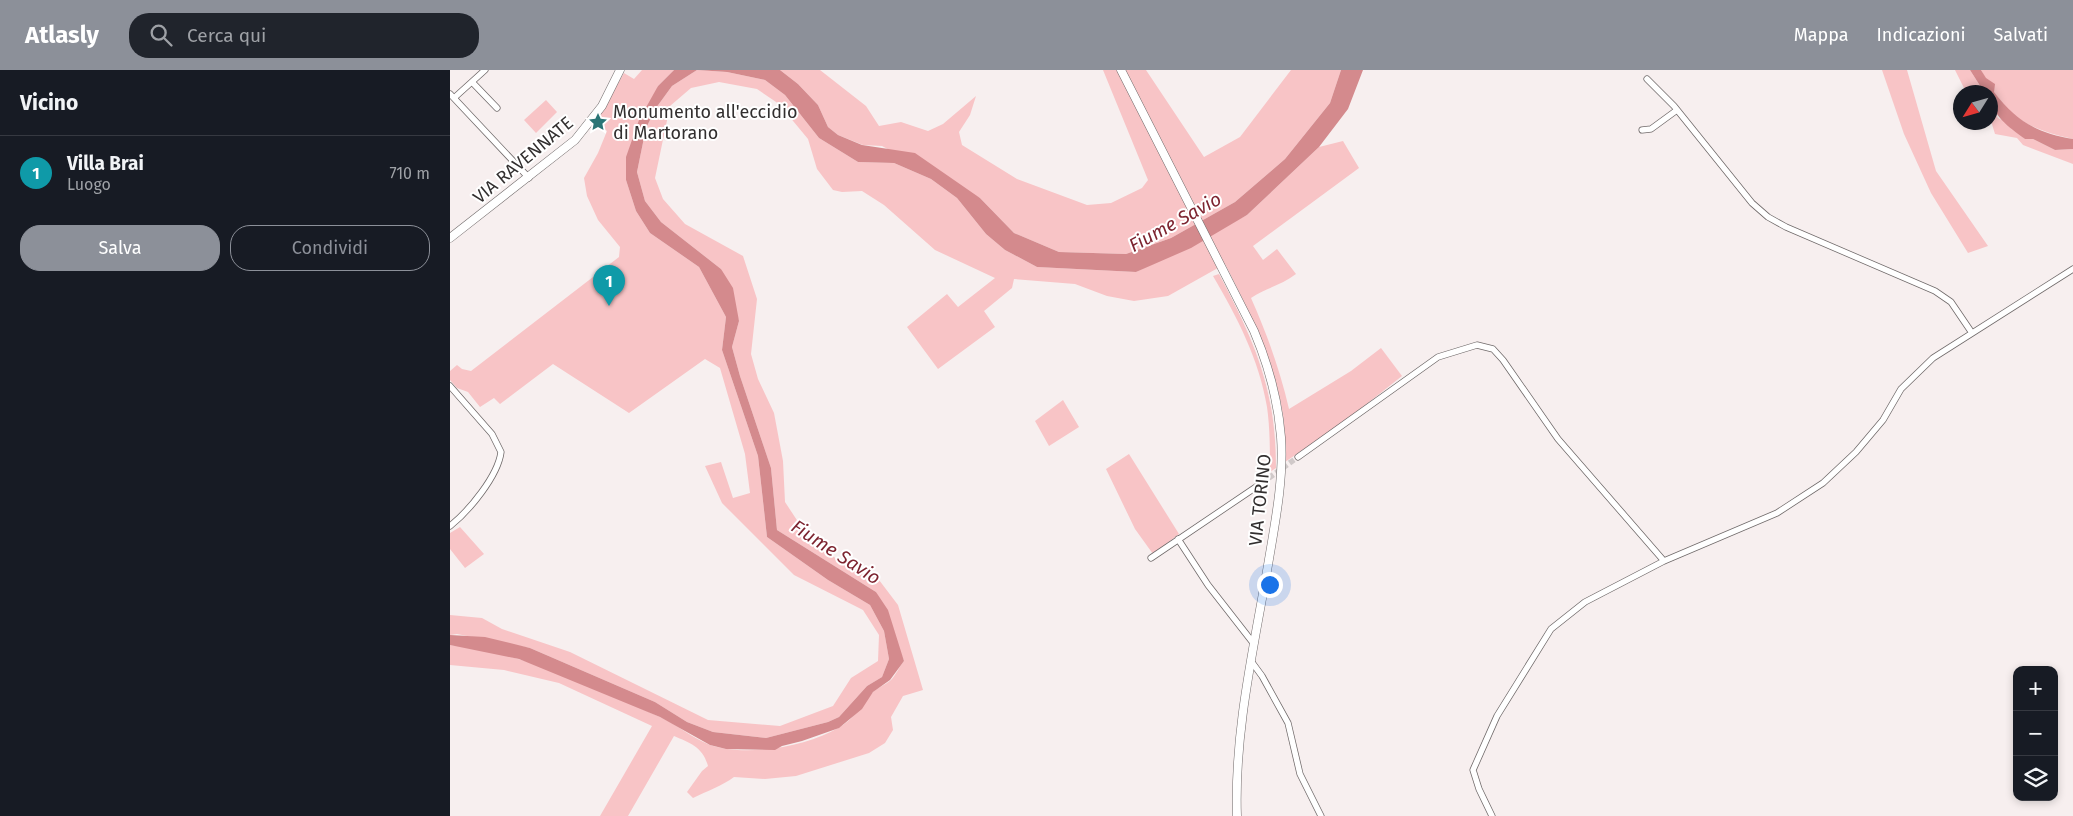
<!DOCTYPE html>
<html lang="it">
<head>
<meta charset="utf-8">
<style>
	body { margin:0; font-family:"Fira Sans",sans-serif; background:#20242c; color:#f1f3f6 }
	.controls { position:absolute; right:15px; bottom:15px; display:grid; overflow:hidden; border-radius:10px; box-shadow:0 2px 8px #0003 }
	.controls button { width:45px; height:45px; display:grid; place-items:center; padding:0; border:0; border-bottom:1px solid #363941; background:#171b24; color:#f1f3f6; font:25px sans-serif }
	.compass { position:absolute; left:1503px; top:15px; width:45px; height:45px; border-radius:50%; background:#171b24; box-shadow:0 2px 8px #0003; rotate:233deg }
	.you { position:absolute; left:819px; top:514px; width:18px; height:18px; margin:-12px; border:4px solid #fff; border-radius:50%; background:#1a73e8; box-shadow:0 0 0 8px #1a73e833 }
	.badge { display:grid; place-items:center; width:32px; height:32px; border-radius:50%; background:#8c9099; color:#fff; font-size:16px; font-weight:700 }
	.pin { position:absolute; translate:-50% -41px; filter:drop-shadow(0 1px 2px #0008) }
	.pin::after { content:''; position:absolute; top:26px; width:18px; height:15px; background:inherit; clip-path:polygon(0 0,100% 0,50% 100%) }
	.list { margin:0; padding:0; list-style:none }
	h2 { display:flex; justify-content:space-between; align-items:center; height:65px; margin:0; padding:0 20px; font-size:21px }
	h2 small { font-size:16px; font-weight:400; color:#9ea1a6 }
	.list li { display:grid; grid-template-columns:32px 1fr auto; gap:15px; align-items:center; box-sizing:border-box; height:75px; padding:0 20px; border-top:1px solid #363941 }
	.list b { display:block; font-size:19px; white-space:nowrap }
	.list p { margin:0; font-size:16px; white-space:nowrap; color:#9ea1a6 }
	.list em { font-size:16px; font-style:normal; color:#9ea1a6 }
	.actions { display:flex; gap:10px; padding:15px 20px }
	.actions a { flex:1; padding:11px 0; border:1px solid #8c9099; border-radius:20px; text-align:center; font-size:18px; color:#8c9099 }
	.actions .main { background:#8c9099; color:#fff }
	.icon { flex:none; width:28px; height:28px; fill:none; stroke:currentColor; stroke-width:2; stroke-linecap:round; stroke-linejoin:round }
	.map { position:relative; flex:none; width:1623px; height:746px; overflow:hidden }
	header { display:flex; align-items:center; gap:30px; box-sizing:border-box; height:70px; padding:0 25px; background:#8c9099; color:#fff }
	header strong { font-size:24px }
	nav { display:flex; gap:28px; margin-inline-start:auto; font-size:18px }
	.search { width:350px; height:45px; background:#20242c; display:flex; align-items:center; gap:12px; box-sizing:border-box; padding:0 18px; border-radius:20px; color:#9ea1a6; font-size:19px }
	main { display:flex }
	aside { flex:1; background:#171b24 }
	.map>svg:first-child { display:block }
</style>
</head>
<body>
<header>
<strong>Atlasly</strong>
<div class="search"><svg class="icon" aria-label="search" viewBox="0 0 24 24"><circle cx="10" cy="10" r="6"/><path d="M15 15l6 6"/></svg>Cerca qui</div>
<nav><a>Mappa</a><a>Indicazioni</a><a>Salvati</a></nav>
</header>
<main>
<aside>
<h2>Vicino<small></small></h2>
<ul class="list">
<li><span class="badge" style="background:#0f9aa8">1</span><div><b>Villa Brai</b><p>Luogo</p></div><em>710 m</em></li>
</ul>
<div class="actions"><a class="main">Salva</a><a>Condividi</a></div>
</aside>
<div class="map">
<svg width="1623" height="746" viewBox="0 0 1623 746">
	<rect width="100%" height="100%" fill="#f7efef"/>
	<path fill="#f8c4c6" d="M192,0h32l-16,16 -32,94 10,31 14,22 49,34 27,50 -4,33 36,106 9,81 61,43 42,25 14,26 5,28 -7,18 -15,9 -28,31 -11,5 -62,16 -53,-6 -26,-10 -32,-20 -125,-54 -73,-14 -7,1v-20l32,3 20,11 68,23 138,68 72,6 53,-20 18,-28 27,-17 1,-26 -16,-25 -69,-35 -72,-72 -17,-37 16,-4 12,36 17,-5 -5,-39 -25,-86 -15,-9 -76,54 -76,-49 -53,40 -6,-6 -14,9 -12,-15 -11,-4 -7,-8v-9l7,-6 5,4 9,2 148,-114 1,-10 -22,-27 -11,-24 -3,-18 14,-25 9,-22 -12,-8 29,-50 10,6z
		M247,0l30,2 38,8 20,15 34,43 39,24 36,1 37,16 26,19 29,36 19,16 32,17 99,5 111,-57 72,-68 24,-6 16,27 -106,78 10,14 14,-11 19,25c-14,11 -30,14 -45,24 16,36 29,72 38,111l62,-38 30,-23 21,28 -58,46 -59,40c-1,-15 0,-32 -2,-47 -9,-55 -33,-102 -58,-151l-57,32 -34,5 -27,-5 -32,-12 -61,-5 -2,9 -28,23 11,16 -57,42 -31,-42 40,-33 11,13 37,-29 -60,-28 -51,-45 -22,-14 -20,1 -9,-2 -16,-21 -9,-30 -29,-35 -22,-15 -38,-7 -28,6 -21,18 -15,72 8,21 22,25 58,32 14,43 -6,55 7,25 16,34 9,48 2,41 27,41 36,23 28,10 22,29 25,85 -20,6 -12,21 2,13 -8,13 -16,10 -73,23 -31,3 -31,-2c-12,9 -27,14 -41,21l-6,-6 15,-21 6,-5c-5,-19 -18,-23 -34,-30l-46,80h-28l52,-90 -93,-43 -55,-13 -54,-5v-20c73,7 144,42 210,72 18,8 32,21 50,28 36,12 96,2 128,-17 15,-8 24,-22 34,-35 5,-5 13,-8 19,-13 5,-5 8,-13 13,-19l-28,-69 -99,-62 -6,-62 -31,-92 -8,-29 7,-26 -18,-52 -60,-47 -16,-21 -8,-29 9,-44 10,-20 16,-22z
		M330,0h40l46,36 13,20 22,-4 27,9 15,-7 33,-28 -6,19 -11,17 3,13 55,34 70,26 24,-2 31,-15 6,-8 -45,-110h43l58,87 36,-20 51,-67h50l-11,33 -45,56 -50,43 -64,36 -45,16 -67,-2 -45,-19 -34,-35 -98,-52 -19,-1 -25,-10 -10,-8 -10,-22 -20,-21z
		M1432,0h25l29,101 52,75 -20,7 -37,-60 -27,-59z
		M1505,0h15l14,22h-18z
		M1531,0h92v69c-48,-10 -70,-25 -92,-69z
		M96,30l11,12 -21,21 -12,-13z
		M1540,33l8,15 10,5 17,16h8l22,11 18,-1v15l-50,-19 -6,-7 -22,-4 -4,-13z
		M769,204c36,68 57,116 57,194l-6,4c0,-21 0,-44 -3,-65 -8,-48 -30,-90 -54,-131z
		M613,330l16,27 -30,19 -14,-25z
		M679,384l50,80 -26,20 -18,-25 -29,-60z
		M10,457l24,27 -19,14 -15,-19v-16z"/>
	<path fill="#d48a8d" d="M224,0h106l18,14 20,21 10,22 10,8 24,10 53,8 65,45 34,35 45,19 67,2 45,-16 64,-36 50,-43 45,-56 11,-33h22l-15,39 -29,38 -72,68 -56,33 -55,24 -99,-5 -32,-17 -19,-16 -29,-36 -26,-19 -37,-16 -36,-1 -39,-24 -34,-43 -20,-15 -38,-8 -30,-2 -25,16 -16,22 -10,20 -9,44 8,29 16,21 60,47 12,19 6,33 -7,26 8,29 31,92 6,62 99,62 12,18 16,51 -14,19 -17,12 -11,17 -23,19 -37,13 -20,5 -7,4 -49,-1 -16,-4 -50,-28 -141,-58 -69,-14v-10l35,2 45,11 125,54 32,20 26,10 53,6 62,-16 11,-5 28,-31 15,-9 7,-18 -5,-28 -14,-26 -42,-25 -61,-43 -9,-81 -36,-106 4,-33 -27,-50 -49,-34 -14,-22 -10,-31v-23l13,-37 19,-34z
		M1520,0h11l5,8 9,6 -1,8c22,29 43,41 79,47v10l-18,1 -22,-11h-8c-16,-12 -35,-24 -35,-47h-6z"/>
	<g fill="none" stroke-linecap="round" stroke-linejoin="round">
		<path stroke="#d0c9c9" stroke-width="5.5" stroke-dasharray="5.5 3" stroke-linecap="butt" d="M812,413l36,-26"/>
		<g stroke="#706a6a" stroke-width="7">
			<path id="street" d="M1197,9l27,27 78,97 16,14 18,10 149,64 16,11 21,31
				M22,12l25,26
				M0,24l79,84
				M4,28l31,-28
				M1192,60l9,-1 26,-19
				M0,316l42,48 9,18c-3,24 -32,59 -51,74
				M848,387l140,-100 39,-12 16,4 10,11 55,79 106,122
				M728,469l30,46 46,59
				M701,488l111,-75
				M801,591l11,15 26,47 12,51 21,42
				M1042,746l-13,-27 -6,-19 24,-54 54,-87 34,-27 79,-41 113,-48 46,-30 33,-31 27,-32 18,-31 32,-31 140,-89"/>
		</g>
		<g stroke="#706a6a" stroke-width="9">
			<path id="secondary" d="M671,0l133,261c14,33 24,69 27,106 3,42 -6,86 -13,128 -14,82 -34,167 -31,251
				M0,168l125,-98 27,-34 18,-36"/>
		</g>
		<use href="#street" stroke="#fff" stroke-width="5.5"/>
		<use href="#secondary" stroke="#fff" stroke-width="8"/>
	</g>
	<defs>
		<g id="sight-bare" transform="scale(1.5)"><path d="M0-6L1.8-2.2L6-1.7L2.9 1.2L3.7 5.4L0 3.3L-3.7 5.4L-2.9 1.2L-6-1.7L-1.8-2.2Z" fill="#2b7576" stroke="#fff" stroke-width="2.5" paint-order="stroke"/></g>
	</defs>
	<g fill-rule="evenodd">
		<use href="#sight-bare" x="148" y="52"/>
	</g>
	<g text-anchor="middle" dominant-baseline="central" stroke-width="4" stroke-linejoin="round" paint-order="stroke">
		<g font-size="18" fill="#322f2f" stroke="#fff" text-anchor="start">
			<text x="163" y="42">Monumento all'eccidio<tspan x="163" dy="21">di Martorano</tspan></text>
		</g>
		<g font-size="18" fill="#322f2f" stroke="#fff">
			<text transform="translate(73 90) rotate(-40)">VIA RAVENNATE</text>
			<text transform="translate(810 430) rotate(-84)">VIA TORINO</text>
		</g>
		<g font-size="19" font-style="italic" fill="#7d2430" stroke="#fff">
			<text transform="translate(725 152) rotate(-29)">Fiume Savio</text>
			<text transform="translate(386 482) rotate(33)">Fiume Savio</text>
		</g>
	</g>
</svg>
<div class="controls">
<button>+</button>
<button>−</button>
<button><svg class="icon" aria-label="layers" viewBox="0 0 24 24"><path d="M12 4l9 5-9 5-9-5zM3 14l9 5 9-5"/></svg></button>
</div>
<svg class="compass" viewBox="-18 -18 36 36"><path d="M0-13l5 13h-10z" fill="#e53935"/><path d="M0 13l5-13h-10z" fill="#9ea1a6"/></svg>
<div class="you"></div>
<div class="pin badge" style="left:159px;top:236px;background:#0f9aa8">1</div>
</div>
</main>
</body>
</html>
